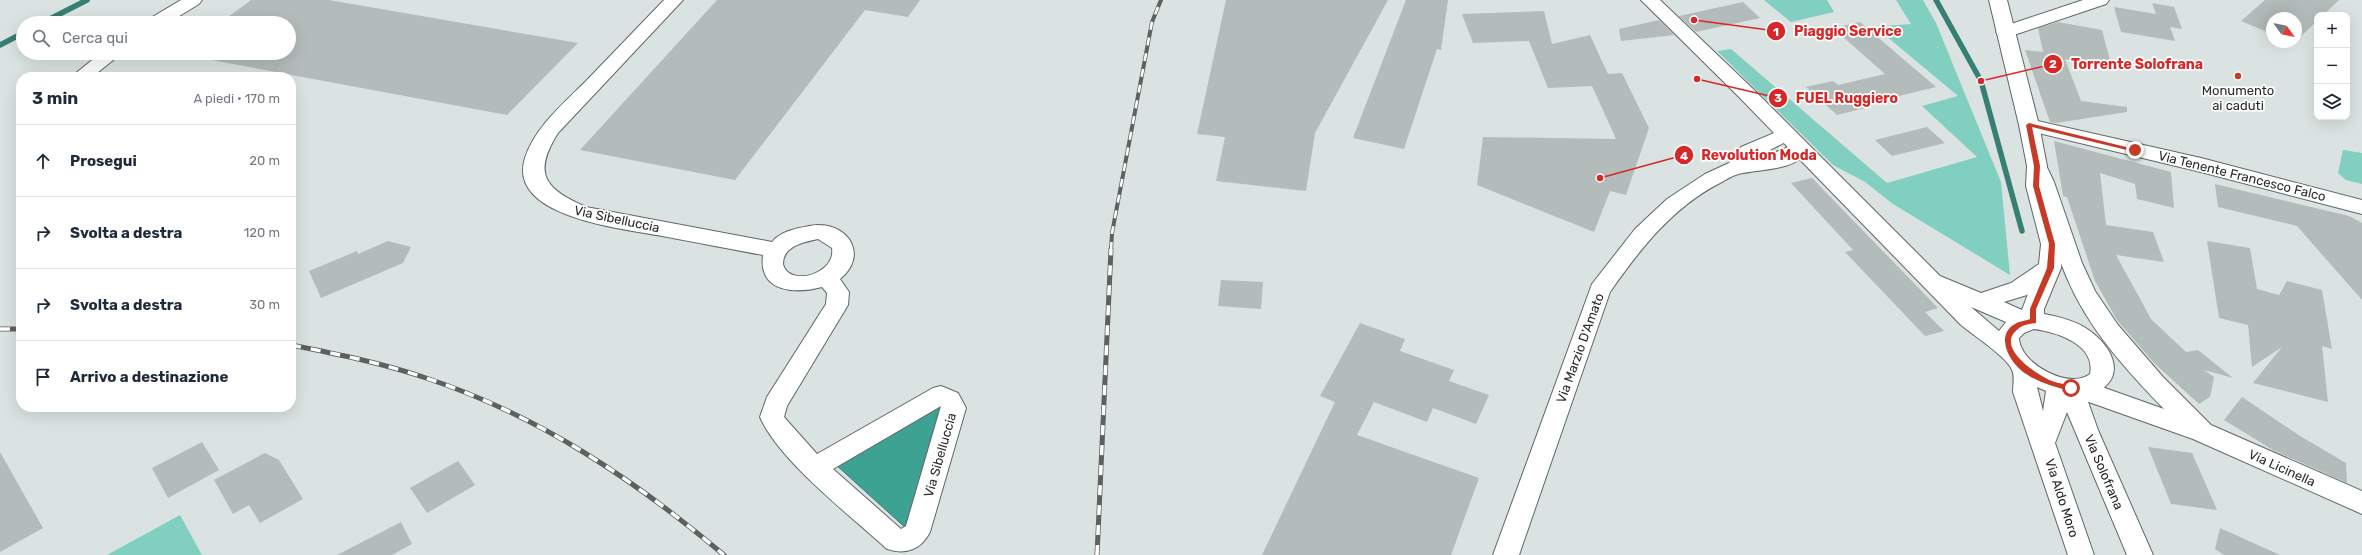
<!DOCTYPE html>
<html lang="it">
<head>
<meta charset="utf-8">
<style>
	body { margin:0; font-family:Rubik,sans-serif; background:#f6f6f7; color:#1f2937 }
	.controls { position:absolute; right:12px; top:12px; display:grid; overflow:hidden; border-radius:8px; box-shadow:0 4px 16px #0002 }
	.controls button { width:36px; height:36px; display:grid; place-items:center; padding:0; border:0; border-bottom:1px solid #e0e1e3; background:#fff; color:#1f2937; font:20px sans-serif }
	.compass { position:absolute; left:2266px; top:12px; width:36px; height:36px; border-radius:50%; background:#fff; box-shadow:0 4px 16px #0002; rotate:123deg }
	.stop { position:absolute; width:12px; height:12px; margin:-9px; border:3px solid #c63a26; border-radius:50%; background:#fff }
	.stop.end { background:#c63a26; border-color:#fff; box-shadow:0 1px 4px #0008 }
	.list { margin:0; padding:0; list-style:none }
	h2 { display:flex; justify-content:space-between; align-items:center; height:52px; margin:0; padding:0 16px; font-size:17px }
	h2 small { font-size:13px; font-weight:400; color:#747a83 }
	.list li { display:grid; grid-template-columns:26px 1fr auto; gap:12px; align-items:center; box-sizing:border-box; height:72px; padding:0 16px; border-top:1px solid #e0e1e3 }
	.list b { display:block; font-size:15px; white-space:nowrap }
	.list em { font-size:13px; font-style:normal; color:#747a83 }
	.icon { flex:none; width:22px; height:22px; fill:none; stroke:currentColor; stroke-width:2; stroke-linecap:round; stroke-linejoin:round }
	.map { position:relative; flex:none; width:2362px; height:555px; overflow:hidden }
	.search { position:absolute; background:#fff; box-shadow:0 4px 16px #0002; left:16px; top:16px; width:280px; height:44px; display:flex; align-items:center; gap:10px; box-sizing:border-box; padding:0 14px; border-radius:22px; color:#747a83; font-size:15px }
	.panel { position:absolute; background:#fff; box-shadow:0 4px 16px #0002; left:16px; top:72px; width:280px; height:340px; border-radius:16px }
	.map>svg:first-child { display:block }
</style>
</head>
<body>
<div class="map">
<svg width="2362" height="555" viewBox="0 0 2362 555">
	<rect width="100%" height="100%" fill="#dae3e1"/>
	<path fill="#81cfc1" d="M1764,0h63l7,12 -43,10z
		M1896,0h27l13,23 65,159 9,93 -117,-71 -28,-22 -32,-17 -116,-114 14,-2 156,134 90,-26 -55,-51 36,-10 -79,-66 6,-4 26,-2z
		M2343,150l19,3v31l-16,-4 -8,-7z
		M180,515l22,40h-95z"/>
	<path fill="#3ea292" stroke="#377e73" d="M943,402l-35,128 -73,-66z"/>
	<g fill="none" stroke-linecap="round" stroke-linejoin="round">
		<path stroke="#377e73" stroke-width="5.5" d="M1936,0l45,81 41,150
			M42,23l45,-23
			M0,45l23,-12"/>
	</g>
	<path fill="#b3bcba" d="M251,0h78l249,43 -71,72 -328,-61 110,-1v-30h-69z
		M717,0h203l-12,17 -43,-7 -130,170 -155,-30z
		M1226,0h162l-73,133 -9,58 -90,-10 9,-44 -28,-3z
		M1406,0h42l-7,50 -4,-1 -33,100 -51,-11z
		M2265,0h74l-16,15h-6v6l-21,20v-23h-24v16l-31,-13z
		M1743,2l17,16 -64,14 -17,-16z
		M2152,3l22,4 8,22 -12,-2 5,14 -54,-9 -7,-25 42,7z
		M1544,11l8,33 38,-9 18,39 14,-1 27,55 -23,67 -16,-4 -16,41 -117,-47 6,-48 133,2 -24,-53 -44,2 -19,-47 -56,2 -11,-29z
		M1659,20l15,15 -53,6 -2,-12z
		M1860,22l76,65 -74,18 3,3 -28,7 -31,-28 27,-6 5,4 47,-11 -52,-46z
		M2058,22l44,8 10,38 -47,-9 16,42 46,6v5l-71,11 -6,-1 -25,-72 18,2 -5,-24z
		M1927,127l18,16 -53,13 -17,-16z
		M2054,141l117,31 3,36 -37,-9 -2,-15 -35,-11 6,52 47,7 11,30 -48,-7 35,64 35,33 12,-2 35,28 -29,-8 10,7 -4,20 -11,7 -45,-41 -37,-43 -22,-39 -28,-84 -4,-1z
		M1812,178l126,130 -13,4 19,19 -19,5 -80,-84 8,-2 -62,-67z
		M2215,184l134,32 13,7v77l-65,-74 -79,-19z
		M388,241l23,6 -8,16 -82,35 -12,-27 48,-20 1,3z
		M2207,241l43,7 7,41 22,6 8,-14 35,9 10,59 -10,-3 6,56 -75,-19 29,-36 -30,20 -4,-42 -29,-7z
		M1221,280l42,2 -2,27 -43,-3z
		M1360,323l45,16 -5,12 54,19 -5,11 40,14 -13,29 -43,-16 -6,14 -53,-20 -17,33 122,43 -28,77h-189l73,-153 -15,-6z
		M2242,397l58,39 46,27 1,20 -74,-33 -49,-30z
		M202,442l17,28 -51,28 -16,-30z
		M2148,447l44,6 25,57 -46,-6z
		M0,452l43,76 -43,24z
		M265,453l14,7 24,39 -43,24 -11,-18 -16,9 -19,-34z
		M458,461l17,24 -48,28 -17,-25z
		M401,522l11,22 -20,11h-55z
		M2220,528l60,27h-56l-9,-6z"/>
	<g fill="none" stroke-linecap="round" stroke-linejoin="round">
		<g stroke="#606765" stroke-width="2">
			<path id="street" d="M181,0h21l-3,4 -31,19h-22l3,-4z
				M664,0h19l-125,133c-26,41 -13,56 28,74l186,35c6,-8 18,-12 27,-14 6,-1 13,-3 19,-3 32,0 50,31 22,54l9,13 -1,13 -61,101 -3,11 33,37 116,-66 8,-2 17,7 8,15 -36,124c-9,18 -25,23 -43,17 -37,-34 -108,-88 -127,-132l7,-20 59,-93 1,-11 -5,-6c-26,7 -64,6 -59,-32 -34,-6 -68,-13 -101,-19 -36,-7 -156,-18 -137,-78 10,-31 39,-55 61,-77 26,-27 52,-54 78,-81zM818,239l14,9c3,19 -21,32 -39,27 -5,-2 -9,-6 -10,-11 0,-18 21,-22 35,-25zM941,406l-35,120 -5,3 -68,-60z
				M2083,0h26l-3,4 -95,32h-12l-3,-4 3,-4z
				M101,53h21l-30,24h-21z
				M2029,119l172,39 161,42v14l-161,-42 -179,-43 -3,-4 3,-4z
				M1786,128l7,2 3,4 -3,4 -40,21c19,-2 40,-18 54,-15l3,5c-13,21 -46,20 -67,24 -8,1 -16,6 -23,10 -47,24 -80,66 -110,109l-91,263h-26l99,-271 43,-55 32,-30 38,-25 24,-11 12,-16z
				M2037,159l7,2 10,21 28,81 13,28 23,34 45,52 48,48 151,66v23l-169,-75 -107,-38 -9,-7 -4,-7 4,-7 8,-2 8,2 9,7 62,22c-38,-39 -76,-81 -97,-131 -16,-37 -24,-76 -40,-112l3,-5z"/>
		</g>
		<g stroke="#606765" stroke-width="2">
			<path id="secondary" d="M1641,0h19l92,88 188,188 41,17 30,-10 28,-19 2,-20 -15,-58 1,-20 -8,-41 -30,-125h18l32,125 8,41 -1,20 17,58 -2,24 -17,41v5c16,3 33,7 46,17 29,21 36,54 -4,65l12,34 55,125h-26l-60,-143 -12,31 39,112h-26l-55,-163c0,-6 2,-16 -1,-22 -4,-12 -39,-35 -51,-45l-223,-229zM2028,294l-6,16 -18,-8 23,-7zM1971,307l35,15 -7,9zM2034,329c22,3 62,15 56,45 -21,16 -70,-10 -71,-36l5,-5zM2037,387l9,4 -3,20z"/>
		</g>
		<use href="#street" fill="#fff" fill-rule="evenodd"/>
		<use href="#secondary" fill="#fff" fill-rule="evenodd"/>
		<g stroke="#5c615f" stroke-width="4">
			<path id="rail-far1" d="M1111,250l1,-17 40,-211 9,-22"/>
		</g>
		<g stroke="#5c615f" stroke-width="5">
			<path id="rail" d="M0,329h21
				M291,345c46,9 91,18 135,33 112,37 209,102 298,177
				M1097,555l14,-306"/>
		</g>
		<use href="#rail-far1" stroke="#fff" stroke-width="2.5" stroke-dasharray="8" stroke-linecap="butt"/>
		<use href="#rail" stroke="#fff" stroke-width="3.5" stroke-dasharray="10" stroke-linecap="butt"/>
	</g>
	<path fill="#c63a26" d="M2029,123l109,27 -3,2 -103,-25 8,39 -1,20 16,58 -1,24 -18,41v14c-6,1 -14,2 -18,6 -24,18 19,46 34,52 7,3 15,3 21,5v4l-2,1c-17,-4 -35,-9 -49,-20 -13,-10 -27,-36 -7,-47 4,-3 10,-3 15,-5v-10l17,-41 2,-24 -16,-58 1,-20 -8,-41z"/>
	<circle fill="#c63a26" stroke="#fff" stroke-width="1.5" cx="2238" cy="76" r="4"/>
	<g text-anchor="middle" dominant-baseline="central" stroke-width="3.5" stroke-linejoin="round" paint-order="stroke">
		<g font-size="13" fill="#282b2a" stroke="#fff">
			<text x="2238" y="90">Monumento<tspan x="2238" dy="15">ai caduti</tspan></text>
		</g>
		<g font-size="13" fill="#282b2a" stroke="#fff">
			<text transform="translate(2242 176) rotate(14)">Via Tenente Francesco Falco</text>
			<text transform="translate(617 219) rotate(12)">Via Sibelluccia</text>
			<text transform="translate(1580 348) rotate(-70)">Via Marzio D'Amato</text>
			<text transform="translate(940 455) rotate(-74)">Via Sibelluccia</text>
			<text transform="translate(2282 468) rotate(24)">Via Licinella</text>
			<text transform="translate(2104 472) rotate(67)">Via Solofrana</text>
			<text transform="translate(2062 498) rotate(72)">Via Aldo Moro</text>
		</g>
	</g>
	<path fill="none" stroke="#d62828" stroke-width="1.5" d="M1694 20L1776 31M1981 81L2053 64M1697 79L1778 98M1600 178L1684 155"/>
	<g fill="#d62828" stroke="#fff" stroke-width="1.5">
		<circle cx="1694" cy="20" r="4"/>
		<circle cx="1981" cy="81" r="4"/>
		<circle cx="1697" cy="79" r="4"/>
		<circle cx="1600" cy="178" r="4"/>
		<circle cx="1776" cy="31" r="10"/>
		<circle cx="2053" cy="64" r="10"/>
		<circle cx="1778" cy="98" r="10"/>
		<circle cx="1684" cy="155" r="10"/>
	</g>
	<g font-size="12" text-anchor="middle" font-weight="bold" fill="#fff">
		<text x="1776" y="36">1</text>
		<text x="2053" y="68">2</text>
		<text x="1778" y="102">3</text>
		<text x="1684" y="160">4</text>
	</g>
	<g font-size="14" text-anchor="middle" font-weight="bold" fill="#d62828" stroke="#fff" stroke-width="3.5" stroke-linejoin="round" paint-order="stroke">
		<text x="1848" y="36">Piaggio Service</text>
		<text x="2137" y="69">Torrente Solofrana</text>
		<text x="1847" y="103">FUEL Ruggiero</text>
		<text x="1759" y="160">Revolution Moda</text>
	</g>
</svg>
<div class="controls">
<button>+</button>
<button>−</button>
<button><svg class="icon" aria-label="layers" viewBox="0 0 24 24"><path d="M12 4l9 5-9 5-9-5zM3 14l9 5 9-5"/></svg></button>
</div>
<svg class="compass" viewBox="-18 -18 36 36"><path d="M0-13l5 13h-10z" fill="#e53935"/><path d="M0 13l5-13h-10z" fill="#747a83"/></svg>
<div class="stop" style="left:2071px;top:388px"></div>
<div class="stop end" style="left:2135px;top:150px"></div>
<div class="search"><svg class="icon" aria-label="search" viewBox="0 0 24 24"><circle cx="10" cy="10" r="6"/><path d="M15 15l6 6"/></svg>Cerca qui</div>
<section class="panel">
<h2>3 min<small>A piedi · 170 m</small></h2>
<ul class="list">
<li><svg class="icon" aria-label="ahead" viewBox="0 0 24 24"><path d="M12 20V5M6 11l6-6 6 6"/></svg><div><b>Prosegui</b></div><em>20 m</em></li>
<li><svg class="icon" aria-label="right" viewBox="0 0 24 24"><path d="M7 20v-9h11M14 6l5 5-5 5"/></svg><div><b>Svolta a destra</b></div><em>120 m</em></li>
<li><svg class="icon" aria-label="right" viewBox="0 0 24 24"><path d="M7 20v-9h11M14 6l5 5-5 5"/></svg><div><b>Svolta a destra</b></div><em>30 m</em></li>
<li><svg class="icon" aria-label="arrive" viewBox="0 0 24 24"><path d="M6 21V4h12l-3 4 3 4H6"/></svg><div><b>Arrivo a destinazione</b></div></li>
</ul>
</section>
</div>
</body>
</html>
